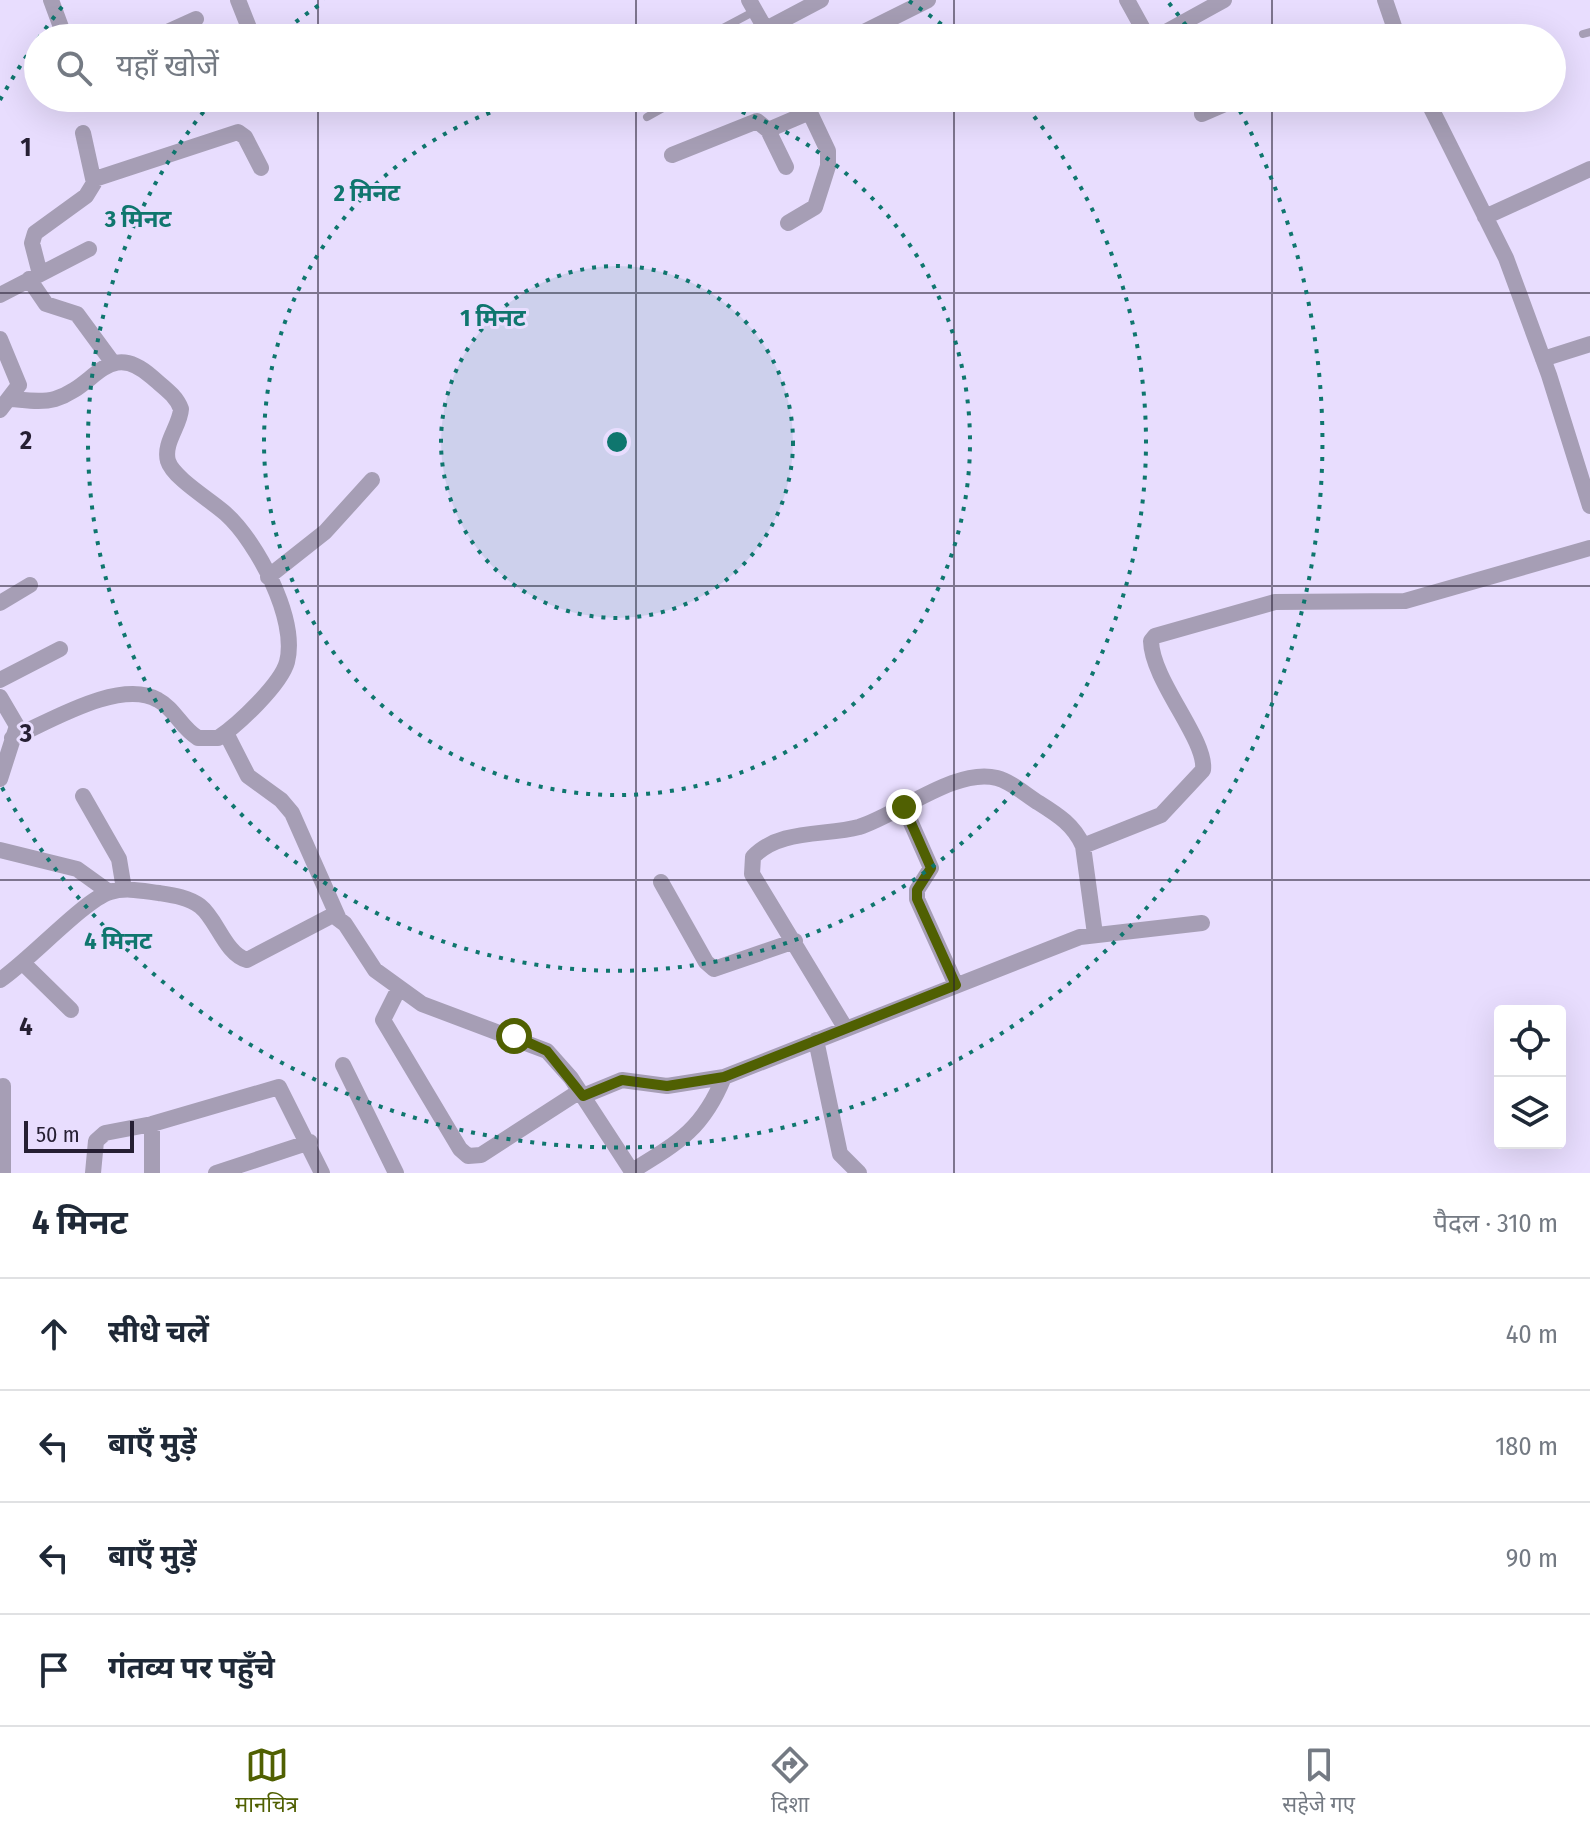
<!DOCTYPE html>
<html lang="hi">
<head>
<meta charset="utf-8">
<style>
	body { margin:0; font-family:"Fira Sans Condensed","Noto Sans Devanagari",sans-serif; background:#f2f2f3; color:#1f2937 }
	.controls { position:absolute; right:24px; bottom:24px; display:grid; overflow:hidden; border-radius:8px; box-shadow:0 8px 32px #0002 }
	.controls button { width:72px; height:72px; display:grid; place-items:center; padding:0; border:0; border-bottom:2px solid #e0e1e3; background:#fff; color:#1f2937; font:40px sans-serif }
	.scale { position:absolute; left:24px; bottom:20px; width:110px; box-sizing:border-box; padding-left:8px; border:4px solid #261f33; border-top:0; font-size:22px; line-height:28px; white-space:nowrap; color:#261f33; -webkit-text-stroke:6px #e8ddfe; paint-order:stroke }
	.stop { position:absolute; width:24px; height:24px; margin:-18px; border:6px solid #506002; border-radius:50%; background:#fff }
	.stop.end { background:#506002; border-color:#fff; box-shadow:0 2px 8px #0008 }
	.list { margin:0; padding:0; list-style:none }
	h2 { display:flex; justify-content:space-between; align-items:center; height:104px; margin:0; padding:0 32px; font-size:34px }
	h2 small { font-size:26px; font-weight:400; color:#747a83 }
	.list li { display:grid; grid-template-columns:52px 1fr auto; gap:24px; align-items:center; box-sizing:border-box; height:112px; padding:0 32px; border-top:2px solid #e0e1e3 }
	.list b { display:block; font-size:30px; white-space:nowrap }
	.list em { font-size:26px; font-style:normal; color:#747a83 }
	.icon { flex:none; width:44px; height:44px; fill:none; stroke:currentColor; stroke-width:2; stroke-linecap:round; stroke-linejoin:round }
	.map { position:relative; flex:none; width:1590px; height:1173px; overflow:hidden }
	.search { position:absolute; background:#fff; box-shadow:0 8px 32px #0002; left:24px; right:24px; top:24px; height:88px; display:flex; align-items:center; gap:20px; box-sizing:border-box; padding:0 28px; border-radius:44px; color:#747a83; font-size:30px }
	.sheet { height:552px; background:#fff }
	nav { display:flex; justify-content:space-around; align-items:center; box-sizing:border-box; height:112px; border-top:2px solid #e0e1e3; background:#fff; font-size:22px; color:#747a83 }
	nav a { display:grid; justify-items:center; gap:4px }
	nav .on { color:#506002 }
	.map>svg:first-child { display:block }
</style>
</head>
<body>
<div class="map">
<svg width="1590" height="1173" viewBox="0 0 1590 1173">
	<rect width="100%" height="100%" fill="#e8ddfe"/>
	<g fill="none" stroke-linecap="round" stroke-linejoin="round">
		<path stroke="#a69eb5" stroke-width="8" d="M1583,34l7,-2
			M704,38l51,-27
			M647,117l34,-19"/>
		<path stroke="#a69eb5" stroke-width="16" d="M51,0l14,38
			M238,0l15,38
			M749,0l21,37
			M1127,0l21,38
			M1385,0l13,38
			M766,29l55,-29
			M154,38l42,-19
			M852,38l76,-38
			M1155,38l69,-38
			M1426,98l80,160 43,117 41,131
			M1202,114l37,-16
			M768,130l42,-18
			M672,155l85,-34 11,9 18,37
			M95,179l143,-47 7,5 16,31
			M1485,217l105,-48
			M788,223l27,-16 13,-41v-15l-25,-53
			M40,274l-8,-31 3,-10 51,-37 8,-13 -11,-50
			M29,279l17,25 31,10 36,49
			M0,295l89,-46
			M0,339l19,46 -19,25
			M1543,359l47,-15
			M11,399c14,1 30,4 44,0 41,-12 53,-61 97,-22 11,10 24,18 29,32 -1,17 -18,34 -13,52 5,17 44,40 58,53 31,28 72,105 61,148 -6,22 -49,63 -69,76h-20c-17,-10 -23,-29 -40,-38 -38,-22 -109,22 -146,38
			M268,577l57,-45 47,-52
			M0,603l30,-18
			M0,680l60,-31
			M0,697l17,29 -17,53
			M226,733l22,43 33,24 11,13 46,104
			M83,796l36,63 5,30
			M904,807l27,61 -14,22v9l39,86
			M1083,846l78,-31 42,-45c4,-30 -51,-89 -52,-129l4,-5 120,-34 130,-1 185,-53
			M0,850l77,19 32,23
			M661,882l45,80 8,7 81,-28
			M24,964l47,46
			M0,980c30,-20 84,-80 110,-88 16,-5 33,-1 49,1 13,2 29,4 41,13 17,13 25,48 47,54l86,-45 12,9 30,46 47,34 125,47 24,27 62,95
			M399,988l-16,32 77,129 8,7 13,-1 99,-64
			M846,1029l-94,-155 1,-17c26,-28 72,-21 106,-30 39,-12 97,-60 138,-49 15,4 29,17 42,25 19,12 35,22 44,43l12,88
			M816,1040l24,114 19,19
			M343,1065l53,108
			M3,1086v87
			M583,1096l39,-16 45,6 57,-9 356,-140 122,-14
			M632,1171c46,-28 71,-42 92,-94
			M93,1173l3,-32 9,-8 47,-9 127,-37 43,86
			M152,1173v-49
			M216,1173l94,-31"/>
	</g>
	<g fill="none" stroke-linecap="round" stroke-linejoin="round">
		<path stroke="#506002" stroke-width="10" d="M514,1036l33,15 36,45 39,-16 45,6 57,-9 232,-92 -39,-86v-9l14,-22 -27,-61"/>
	</g>
	<path fill="none" stroke="#261f33" stroke-width="2" stroke-opacity="0.55" d="M318,0v38M636,0v38M954,0v38M1272,0v38M318,98v1075M636,98v1075M954,98v1075M1272,98v1075M0,293h1590M0,586h1590M0,880h1590"/>
	<circle cx="617" cy="442" r="176" fill="#0f766e" fill-opacity=".12"/>
	<g fill="none" stroke="#0f766e" stroke-width="4" stroke-dasharray="4 8">
		<circle cx="617" cy="442" r="176"/>
		<path d="M696 98A353 353 0 1 1 538 98"/>
		<path d="M277 37A529 529 0 0 1 325 1M909 1A529 529 0 0 1 957 37M1019 98A529 529 0 1 1 215 98"/>
		<path d="M0 100A705 705 0 0 1 65 3M1169 3A705 705 0 0 1 1195 38M1234 100A705 705 0 1 1 0 784"/>
	</g>
	<g font-size="26" text-anchor="middle" font-weight="bold" fill="#261f33" stroke="#e8ddfe" stroke-width="6" stroke-linejoin="round" paint-order="stroke">
		<text x="26" y="156">1</text>
		<text x="26" y="449">2</text>
		<text x="26" y="742">3</text>
		<text x="26" y="1035">4</text>
	</g>
	<circle cx="617" cy="442" r="12" fill="#0f766e" stroke="#e8ddfe" stroke-width="4"/>
	<g font-size="24" text-anchor="middle" font-weight="bold" fill="#0f766e" stroke="#e8ddfe" stroke-width="6" stroke-linejoin="round" paint-order="stroke">
		<text x="367" y="201">2 मिनट</text>
		<text x="138" y="227">3 मिनट</text>
		<text x="493" y="326">1 मिनट</text>
		<text x="118" y="949">4 मिनट</text>
	</g>
</svg>
<div class="controls">
<button><svg class="icon" aria-label="locate" viewBox="0 0 24 24"><circle cx="12" cy="12" r="6"/><path d="M12 2v4M12 18v4M2 12h4M18 12h4"/></svg></button>
<button><svg class="icon" aria-label="layers" viewBox="0 0 24 24"><path d="M12 4l9 5-9 5-9-5zM3 14l9 5 9-5"/></svg></button>
</div>
<div class="scale">50 m</div>
<div class="stop" style="left:514px;top:1036px"></div>
<div class="stop end" style="left:904px;top:807px"></div>
<div class="search"><svg class="icon" aria-label="search" viewBox="0 0 24 24"><circle cx="10" cy="10" r="6"/><path d="M15 15l6 6"/></svg>यहाँ खोजें</div>
</div>
<section class="sheet">
<h2>4 मिनट<small>पैदल · 310 m</small></h2>
<ul class="list">
<li><svg class="icon" aria-label="ahead" viewBox="0 0 24 24"><path d="M12 20V5M6 11l6-6 6 6"/></svg><div><b>सीधे चलें</b></div><em>40 m</em></li>
<li><svg class="icon" aria-label="left" viewBox="0 0 24 24"><path d="M17 20v-9H6M10 6l-5 5 5 5"/></svg><div><b>बाएँ मुड़ें</b></div><em>180 m</em></li>
<li><svg class="icon" aria-label="left" viewBox="0 0 24 24"><path d="M17 20v-9H6M10 6l-5 5 5 5"/></svg><div><b>बाएँ मुड़ें</b></div><em>90 m</em></li>
<li><svg class="icon" aria-label="arrive" viewBox="0 0 24 24"><path d="M6 21V4h12l-3 4 3 4H6"/></svg><div><b>गंतव्य पर पहुँचे</b></div></li>
</ul>
</section>
<nav>
<a class="on"><svg class="icon" aria-label="map" viewBox="0 0 24 24"><path d="M3 6l6-2 6 2 6-2v14l-6 2-6-2-6 2zM9 4v14M15 6v14"/></svg>मानचित्र</a>
<a><svg class="icon" aria-label="directions" viewBox="0 0 24 24"><path d="M12 3l9 9-9 9-9-9zM9 14v-3h6M13 9l2 2-2 2"/></svg>दिशा</a>
<a><svg class="icon" aria-label="saved" viewBox="0 0 24 24"><path d="M7 4h10v16l-5-4-5 4z"/></svg>सहेजे गए</a>
</nav>
</body>
</html>
